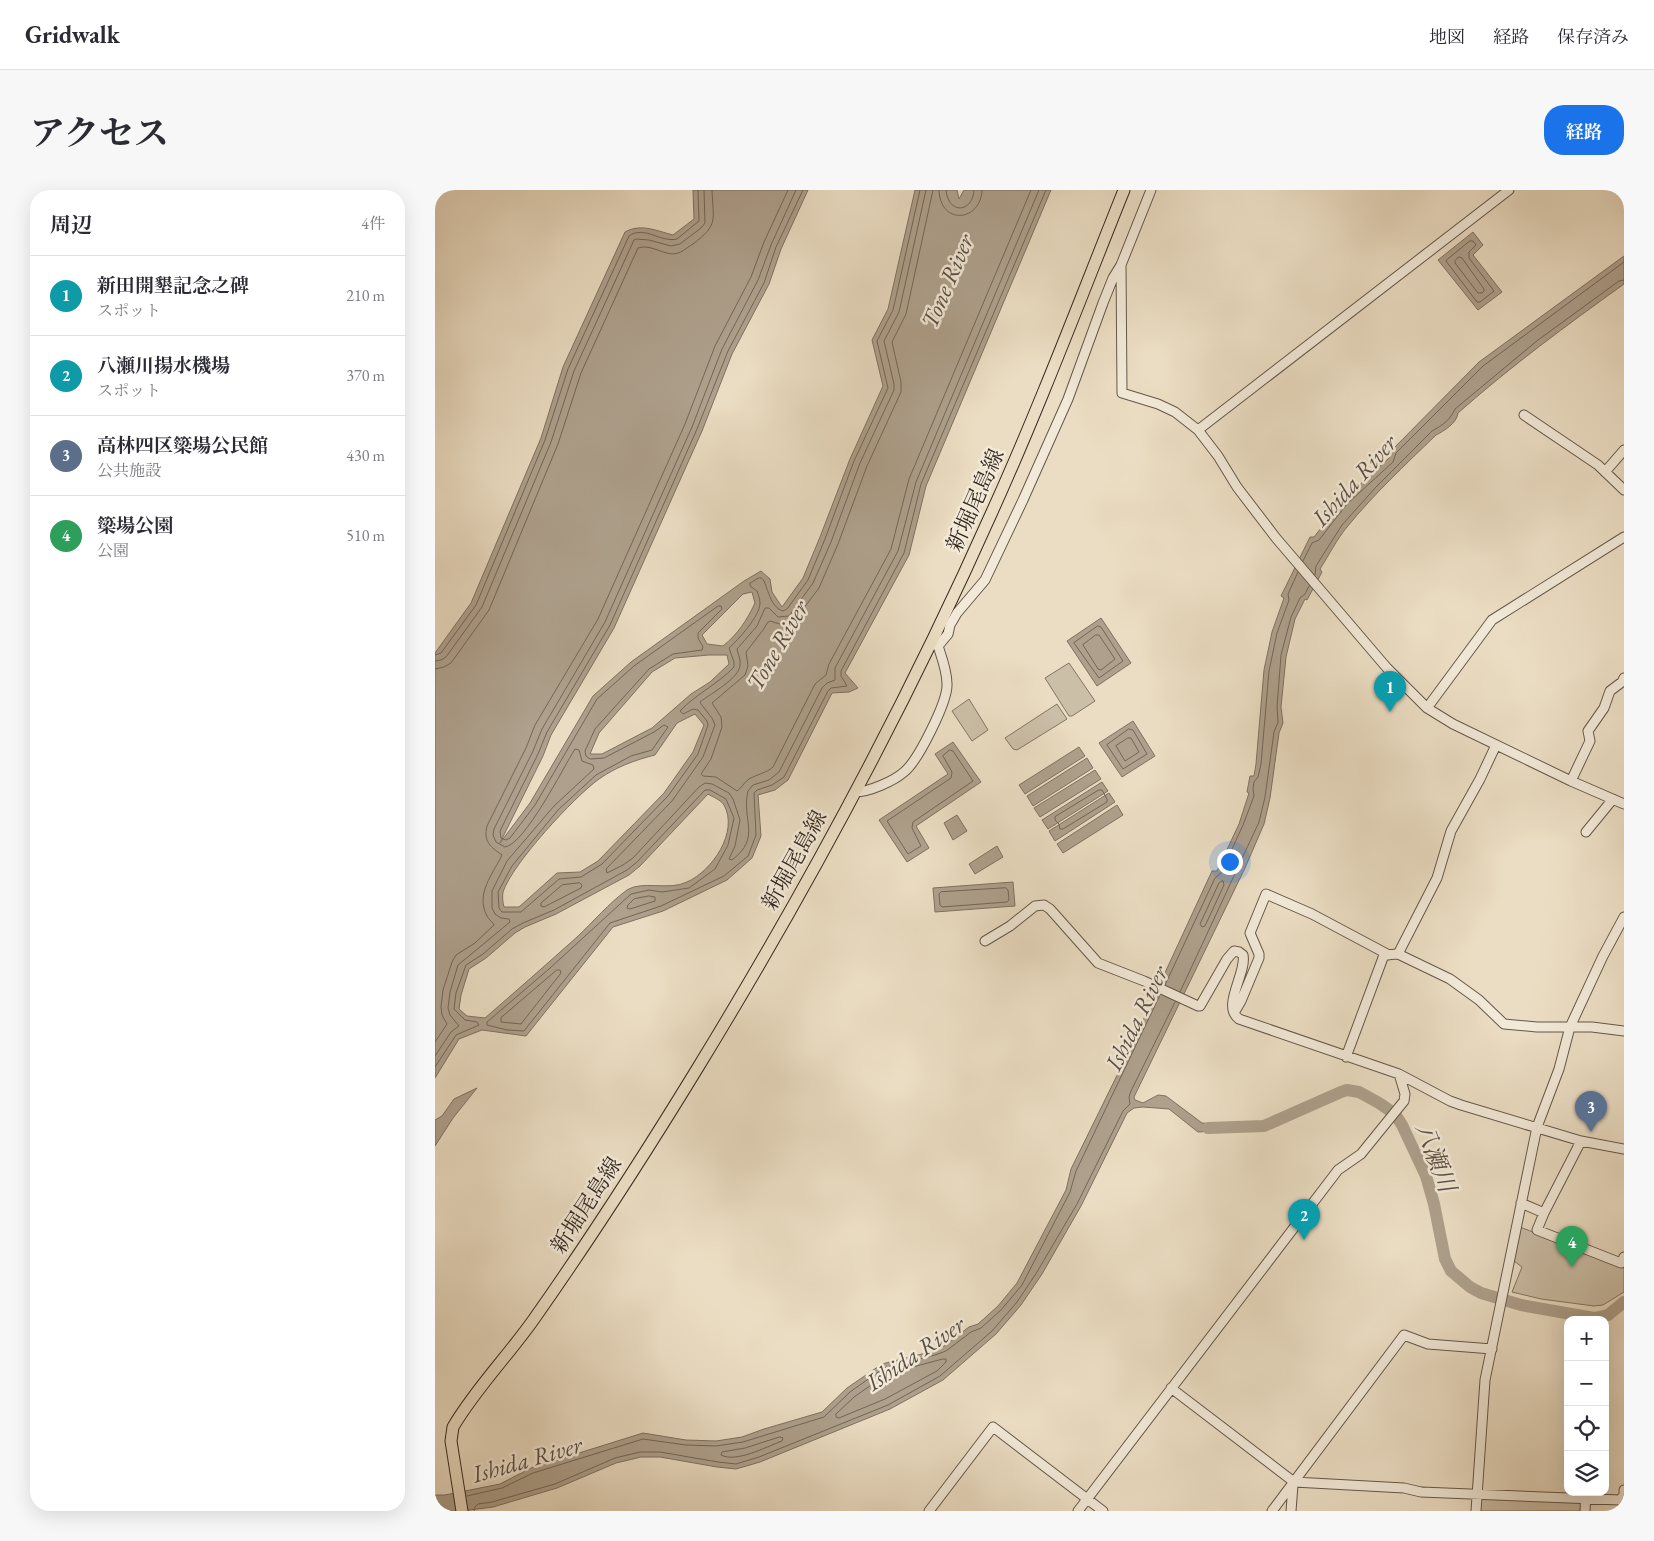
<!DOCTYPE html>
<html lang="ja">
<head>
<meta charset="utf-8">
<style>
	body { margin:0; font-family:"EB Garamond","Noto Serif JP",serif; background:#f7f7f7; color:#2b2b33 }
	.controls { position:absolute; right:15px; bottom:15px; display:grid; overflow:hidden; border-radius:10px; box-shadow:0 5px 20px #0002 }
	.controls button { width:45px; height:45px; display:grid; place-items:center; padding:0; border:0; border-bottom:1px solid #e1e1e2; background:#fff; color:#2b2b33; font:25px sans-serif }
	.you { position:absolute; left:794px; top:671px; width:18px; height:18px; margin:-12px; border:4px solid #fff; border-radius:50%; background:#1a73e8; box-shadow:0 0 0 8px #1a73e833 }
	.badge { display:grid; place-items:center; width:32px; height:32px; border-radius:50%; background:#1a73e8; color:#fff; font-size:16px; font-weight:700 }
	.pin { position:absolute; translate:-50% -41px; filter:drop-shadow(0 1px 2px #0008) }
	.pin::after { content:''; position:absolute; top:26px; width:18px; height:15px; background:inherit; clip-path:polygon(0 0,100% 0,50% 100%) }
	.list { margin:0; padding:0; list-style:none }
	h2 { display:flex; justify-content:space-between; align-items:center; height:65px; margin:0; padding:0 20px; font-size:21px }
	h2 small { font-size:16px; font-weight:400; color:#7c7c81 }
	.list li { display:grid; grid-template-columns:32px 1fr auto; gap:15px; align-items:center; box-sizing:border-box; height:80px; padding:0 20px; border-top:1px solid #e1e1e2 }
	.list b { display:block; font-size:19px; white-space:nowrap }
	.list p { margin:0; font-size:16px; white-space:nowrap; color:#7c7c81 }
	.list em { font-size:16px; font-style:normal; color:#7c7c81 }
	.icon { flex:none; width:28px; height:28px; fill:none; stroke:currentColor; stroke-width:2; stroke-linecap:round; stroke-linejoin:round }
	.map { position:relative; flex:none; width:1189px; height:1321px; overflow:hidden; border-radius:20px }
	header { display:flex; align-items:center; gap:30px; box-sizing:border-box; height:70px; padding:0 25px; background:#fff; border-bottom:1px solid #e1e1e2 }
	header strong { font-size:24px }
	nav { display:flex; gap:28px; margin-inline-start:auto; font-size:18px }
	.intro { display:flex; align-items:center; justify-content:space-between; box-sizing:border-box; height:120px; padding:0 30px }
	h1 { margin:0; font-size:35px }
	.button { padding:12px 22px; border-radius:20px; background:#1a73e8; color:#fff; font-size:18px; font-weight:700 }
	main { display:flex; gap:30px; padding:0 30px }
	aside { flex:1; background:#fff; border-radius:20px; box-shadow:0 5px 20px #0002 }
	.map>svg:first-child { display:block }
</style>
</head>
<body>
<header>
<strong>Gridwalk</strong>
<nav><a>地図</a><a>経路</a><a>保存済み</a></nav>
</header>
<div class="intro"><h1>アクセス</h1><a class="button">経路</a></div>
<main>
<aside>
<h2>周辺<small>4件</small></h2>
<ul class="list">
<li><span class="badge" style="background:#0f9aa8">1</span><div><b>新田開墾記念之碑</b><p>スポット</p></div><em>210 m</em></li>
<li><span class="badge" style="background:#0f9aa8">2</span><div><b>八瀬川揚水機場</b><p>スポット</p></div><em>370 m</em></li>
<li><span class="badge" style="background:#5c6f8a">3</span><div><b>高林四区簗場公民館</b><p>公共施設</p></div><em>430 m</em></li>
<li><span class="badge" style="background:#2e9e5b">4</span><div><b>簗場公園</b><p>公園</p></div><em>510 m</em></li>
</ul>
</aside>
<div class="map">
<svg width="1189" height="1321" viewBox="0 0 1189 1321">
	<rect width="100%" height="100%" fill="#ebddc3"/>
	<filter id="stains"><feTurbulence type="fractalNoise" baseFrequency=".004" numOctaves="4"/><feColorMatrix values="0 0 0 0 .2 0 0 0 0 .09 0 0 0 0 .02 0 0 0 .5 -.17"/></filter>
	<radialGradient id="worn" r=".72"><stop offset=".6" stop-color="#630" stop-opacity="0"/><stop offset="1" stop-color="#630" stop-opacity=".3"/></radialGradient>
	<path fill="#ccbfa8" stroke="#827565" d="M634,473l26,38 -23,15h-3l-24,-38z
		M534,509l19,31 -16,11 -20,-30z
		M622,514l10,15 -50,31 -4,-1 -8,-11z
		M1085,1037l104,41v24l-21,13 -9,1 -53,-7 -29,-7 10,-25 -8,-6z
		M1048,1308l96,4 2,2 -1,7h-101l1,-12z"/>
	<path fill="#aea08c" stroke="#7e7162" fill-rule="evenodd" d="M258,0h115l-27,59 -12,35 -37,70 -30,77 -88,197 -63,107 -8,21 -43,87 30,-40 63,-107 38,-34 113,-81 17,-10 9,8 2,13 10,15 21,-29 17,-41 30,-78 33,-73 -11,-46 16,-31 27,-119h42l2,9 5,-9h87l-125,296 -17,69 -64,118 13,15 -9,4 -17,1 -44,87 -13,10 -17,5 3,41 -9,22 -25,22 -64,31 -50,16 -87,109 -44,-6 -23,9 -24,39v-425l36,-50 70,-165 22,-71 62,-135c16,-9 32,-1 48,3l21,-16zM317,402l3,11c-8,17 -17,31 -32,43l-16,-2 -5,-9 41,-41zM274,465h18l2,9 -19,18 -19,12 -39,34 -50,26h-12l9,-21 53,-61 23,-14zM260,524l9,11 -11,27 -29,41 -66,68 -18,11 -23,1 -38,34h-15c-1,-4 -2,-10 -1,-15 9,-28 71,-95 96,-113 17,-12 36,-19 56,-24l22,-32zM273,604c5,3 13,6 16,11 15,27 -12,66 -37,77 -18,9 -45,-2 -60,8 -18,13 -34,32 -50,47 -30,27 -61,54 -92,81l-18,-2 -8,-7 2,-14 8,-26 17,-11 29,-25 10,-6 31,-13 73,-39 11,-9z
		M1038,42l10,13 -10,10 29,37 -24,18 -40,-50z
		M1189,66v28c-57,41 -113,82 -166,129 -1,10 -14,18 -22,22 -31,30 -62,59 -89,92 -10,12 -18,28 -27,42l2,3 -15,28 -2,-1 -10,20 -9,38 -5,50 2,16 -4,10 -9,65 -6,26 -19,44 -111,229 1,3 8,3 15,-8 8,1 36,27 11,1 16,6 -31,2 -29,-23 -26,-2 -9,1 -7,5 -46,93 -39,68 -21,31 -25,29 -53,46 -53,29 -130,53 -24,7 -19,-2 -57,-10h-19l-25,6 -59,25 -64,19 -31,4h-27v-16h10l55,-11 31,-16 112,-35 43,7 30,1 26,-4 22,-8 58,-17 25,-24 35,-24 52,-13 10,-5 25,-19 9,-3 20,-18 19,-23 49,-93 5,-21 56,-114 85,-184h5l22,-47 10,-31 -2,-1 3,-16h4l2,-12 8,-94 8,-38 12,-34 -3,-2 29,-59h4l29,-37 46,-42 2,-7 88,-89z
		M666,428l30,45 -34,23 -30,-45z
		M698,531l22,35 -33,21 -23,-34z
		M518,552l28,40 -65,44 13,22 -22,14 -28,-42 69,-46 -13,-20z
		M644,557l6,9 -60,38 -6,-9z
		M652,568l6,10 -60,38 -6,-10z
		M660,580l6,9 -61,38 -6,-9z
		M667,592l6,9 -60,38 -6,-9z
		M674,603l6,9 -60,39 -6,-10z
		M682,615l6,10 -60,38 -6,-9z
		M522,625l10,16 -14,9 -9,-17z
		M562,656l6,11 -28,17 -6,-10z
		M578,692l2,24 -80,6 -2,-24z
		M42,898l-24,30 -18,28v-26l7,-4 12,-17z"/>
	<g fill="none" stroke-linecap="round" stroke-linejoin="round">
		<path stroke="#726657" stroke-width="1" d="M368,0l-27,57 -12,36 -36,68 -31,78 -87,196 -63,107 -9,22 -38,77 1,7 5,2 4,-2 25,-33 62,-106 37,-33 84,-60h3l1,3 -24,24v5l5,9 -1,3 -29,4 -24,15 -54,60 -10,22 1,5 4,3 14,-1 50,-26 10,-7 4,2 -16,23 -21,6 -35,19 -38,35 -46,56 -14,26 1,16 3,4h19l38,-33 22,-2 21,-13 66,-68 30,-42 10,-29 -1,-4 -9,-11 -5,-1 -10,5 -3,-3c16,-17 38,-27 54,-44v-5l-5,-14c9,-8 31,-32 31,-45 0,-4 -2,-9 -3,-12l-7,-5v-3c3,-1 8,-6 11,-5 6,1 7,29 22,33l4,-2 21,-29 17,-41 29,-78 34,-73 -11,-47 16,-31 27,-120
			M491,0l-27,122 -15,29 10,43v6l-34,73 -29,79 -18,41 -24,33 -11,1 -9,-9h-4l-8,18 -20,23c1,5 4,11 3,16 0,13 -30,29 -40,37l1,2 11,14 3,7 -12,32 -31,44 -66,68 1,4 16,-8 10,-7 66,-71 6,-4 7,1 17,9 4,6 7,21 -5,26 -6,13 3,1c30,-23 9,-40 16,-69l5,-6 16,-5 10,-8 43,-84 5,-5 8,-3v-12l63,-117 18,-69 123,-292
			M498,0l-27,124 -14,28 9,40v10l-34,74 -29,78 -19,44 -25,33 -11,4 -13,-4 -2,1 -5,8 -17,22 2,14 -3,9 -33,28 9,14 1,10 -11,32 -10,15 2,2 13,1 21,14c5,-3 7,-9 12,-12 9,-5 17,-6 24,-12l42,-83 11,-9 3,-11 62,-115 18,-70 122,-289
			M504,0c1,36 42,32 43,0
			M511,0c2,25 27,23 28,0
			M1035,51h3l3,4 -7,7v6l25,33 -14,11h-3l-31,-41z
			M1024,67l3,1 22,31v2l-2,2h-4l-23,-30v-2z
			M868,371l9,-18 7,-3 28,-36 46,-42 3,-9 87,-87 141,-104
			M880,385l1,-9 26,-41 34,-38 56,-56c11,-6 18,-11 23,-22l83,-69 81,-59 5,-1
			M663,436l3,1 22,34 -24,17 -25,-35z
			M661,445h3l16,24 -14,11 -3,-1 -15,-24z
			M0,465l6,-2 35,-48 69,-165 23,-71 61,-133c15,-11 32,7 48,3l22,-18 -1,-31
			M0,471l6,-1 5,-3 36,-50 69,-165 23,-71 60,-131 2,-1 13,1 22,6 9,-2 21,-16 4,-5 -1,-33
			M0,479l9,-2 7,-4 38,-53 69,-166 23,-71 57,-125c11,-4 23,5 34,6 9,0 14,-6 21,-10 26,-20 20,-23 19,-54
			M694,539l4,1 14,24 -24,15 -16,-24z
			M693,548h3l8,14 -14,9 -9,-15z
			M515,560l3,1 20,30 -60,41 -1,6 9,18 -13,8 -21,-33 64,-43 1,-6 -9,-16z
			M664,600h3l5,9v3l-44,27h-3l-1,-5 -4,-4v-3z
			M788,691l1,4 -19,41 -3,1 -2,-3 19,-41z
			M145,693l2,2 -1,3 -37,19 -3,-1v-3l21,-18z
			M571,698l2,2 1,10 -2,2 -65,5 -2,-2 -1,-11 2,-2z
			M214,706l6,1v4l-25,8 -3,-1 1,-3 6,-6z
			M122,780h3l1,3 -40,51 -20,-2v-4z
			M730,795l50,-107 6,-5 22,-48 11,-29 -1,-7 1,-7 4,-5 3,-13 8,-93 8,-38 12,-33 -1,-6 10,-22
			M745,802l79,-170 6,-25 9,-65 4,-10 -1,-15 4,-52 10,-38 9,-19 5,-4 4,-8
			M0,852l12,-18 -5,-9 -1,-8 2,-17 9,-28 4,-7 19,-12 19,-18c-1,-3 -5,-5 -7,-9 -12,-22 6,-42 15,-61 -11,-8 -19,-13 -15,-29l39,-78 9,-23 63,-106 87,-195 30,-78 36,-69 13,-35 24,-52
			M0,866l16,-24 8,-6 -9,-11 -2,-7 2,-16 8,-27 52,-43 -1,-3 -8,-1 -6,-4 -3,-6v-17l15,-30 47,-55 40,-37 -1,-4 -11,-4 -3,-11 -4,-1c-12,19 -50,95 -70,98l-9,-5 -3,-7 1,-6 39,-78 9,-22 63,-107 87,-195 30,-78 36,-69 13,-35 25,-55
			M0,877l21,-32 23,-10 -2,-3 -12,-2 -11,-11 2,-16 10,-28 17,-11 29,-25 11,-6 31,-13 73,-40 10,-8 68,-72h5l16,9 8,19 -6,27 -13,24 -26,19 -27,4 -13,-2 -18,4 -82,75 -62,53v3l20,5 17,1 86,-108 51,-17 63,-30 24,-20 8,-21 -2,-42 3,-3 15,-5 12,-8 44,-86 3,-3 16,-2 -6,-10v-5l63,-118 17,-69 125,-294
			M508,1169h3v3l-9,9 -52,28 -46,19 -3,-1v-3l18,-17 33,-23z
			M345,1247l3,1 -1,3c-16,6 -46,22 -61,14l1,-3 23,-4z
			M32,1306l35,-8 31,-15 110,-34 43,6 30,1 27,-4 81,-25 26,-25 34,-24 51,-13 11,-4 25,-19 10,-4 20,-18 21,-25 48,-93 6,-21 84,-176
			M39,1321l1,-4 3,-3 14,-2 63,-18 60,-26 25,-6h20l58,10 18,2 23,-7 129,-52 52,-29 52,-45 25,-29 20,-30 40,-68 46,-93 7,-7 -1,-7 2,-6 44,-89"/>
		<path stroke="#aea08c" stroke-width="12" d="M773,938l56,-2 77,-34 6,-2 12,2 20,11 16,11 7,11 24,51 8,28 11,55 6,12 19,16 11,6 40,12 73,13 14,-3 16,-13"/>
		<g stroke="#64584a" stroke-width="11">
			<path id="minor" d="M686,75l1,128 36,11 17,8 23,18 20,26 19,31 39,51 111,130 40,40 26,16 118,57 53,23
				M1089,225l74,50 26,25
				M763,240l311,-240
				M1170,282l19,-22
				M503,456l10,-12 2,-9 7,-12 28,-33 38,-80 45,-101 35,-96 10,-25 8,-13 30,-75
				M992,518l65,-88 132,-83
				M1136,591l19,-40 -2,-10 16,-23 6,-17 12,-9 2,-4
				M420,602c14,0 39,-11 49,-20 14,-11 44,-71 43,-88 0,-13 -5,-26 -9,-38l-5,-2
				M1151,642l27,-33
				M550,751l25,-15 25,-20 9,-1 6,4 48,54 46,18 54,25h2l27,-47 7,-8 5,1 4,3c4,18 -22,51 -4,64l160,55 51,27 11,4 120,36 43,8
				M963,764l39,-76 14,-47 29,-52 16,-34
				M799,823l7,-12 18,-43v-4l-9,-21 16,-39 46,20 77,41
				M911,867l38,-102 14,-1 52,25 29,21 25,24 33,3h55l32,4
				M1146,951l-37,72 -7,17 84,33 3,-6
				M1086,1013l23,10
				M736,1198l123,94 110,6 17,4 199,8 4,-5v-5
				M494,1321l64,-84 110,84
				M643,1321l260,-341 23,-16 43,-53 1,-7 -6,-20
				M837,1321l132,-176 24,9 64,5
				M856,1321l2,-26
				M1041,1321l9,-131 52,-253 22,-58 11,-42 33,-71 21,-39
				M1150,1321l1,-19"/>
		</g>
		<g stroke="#372b22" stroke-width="13">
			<path id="major" d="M27,1321l-11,-70 2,-14c23,-39 55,-71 81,-108 57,-81 111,-165 163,-250 109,-178 210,-366 295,-557 48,-106 89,-215 132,-322"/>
		</g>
		<use href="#minor" stroke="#f2e9d8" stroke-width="9"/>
		<use href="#major" stroke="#ebddc3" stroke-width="11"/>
	</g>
	<g text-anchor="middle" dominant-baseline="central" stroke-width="5" stroke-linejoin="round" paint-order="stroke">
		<g font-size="22" fill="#372b22" stroke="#f2e9d8">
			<text transform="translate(540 310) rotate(-66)">新堀尾島線</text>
			<text transform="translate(359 670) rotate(-61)">新堀尾島線</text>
			<text transform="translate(151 1015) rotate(-57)">新堀尾島線</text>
		</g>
		<g font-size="24" font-style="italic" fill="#5b4e42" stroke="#f2e9d8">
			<text transform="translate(512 91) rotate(-67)">Tone River</text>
			<text transform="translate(919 290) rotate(-48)">Ishida River</text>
			<text transform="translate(342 455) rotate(-60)">Tone River</text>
			<text transform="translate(701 828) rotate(-64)">Ishida River</text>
			<text transform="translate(1001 967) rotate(69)">八瀬川</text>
			<text transform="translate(480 1163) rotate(-34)">Ishida River</text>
			<text transform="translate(92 1269) rotate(-16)">Ishida River</text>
		</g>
	</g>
	<rect width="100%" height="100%" filter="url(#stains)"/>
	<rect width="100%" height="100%" fill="url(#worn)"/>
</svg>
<div class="controls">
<button>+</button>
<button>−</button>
<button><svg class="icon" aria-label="locate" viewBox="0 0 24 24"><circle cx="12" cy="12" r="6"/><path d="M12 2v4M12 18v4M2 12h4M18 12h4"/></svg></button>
<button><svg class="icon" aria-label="layers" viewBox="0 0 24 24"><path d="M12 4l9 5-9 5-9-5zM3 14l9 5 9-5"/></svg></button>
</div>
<div class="you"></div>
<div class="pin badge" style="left:955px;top:522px;background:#0f9aa8">1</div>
<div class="pin badge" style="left:869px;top:1050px;background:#0f9aa8">2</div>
<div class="pin badge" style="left:1156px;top:942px;background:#5c6f8a">3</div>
<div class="pin badge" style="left:1137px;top:1077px;background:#2e9e5b">4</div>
</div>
</main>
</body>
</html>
